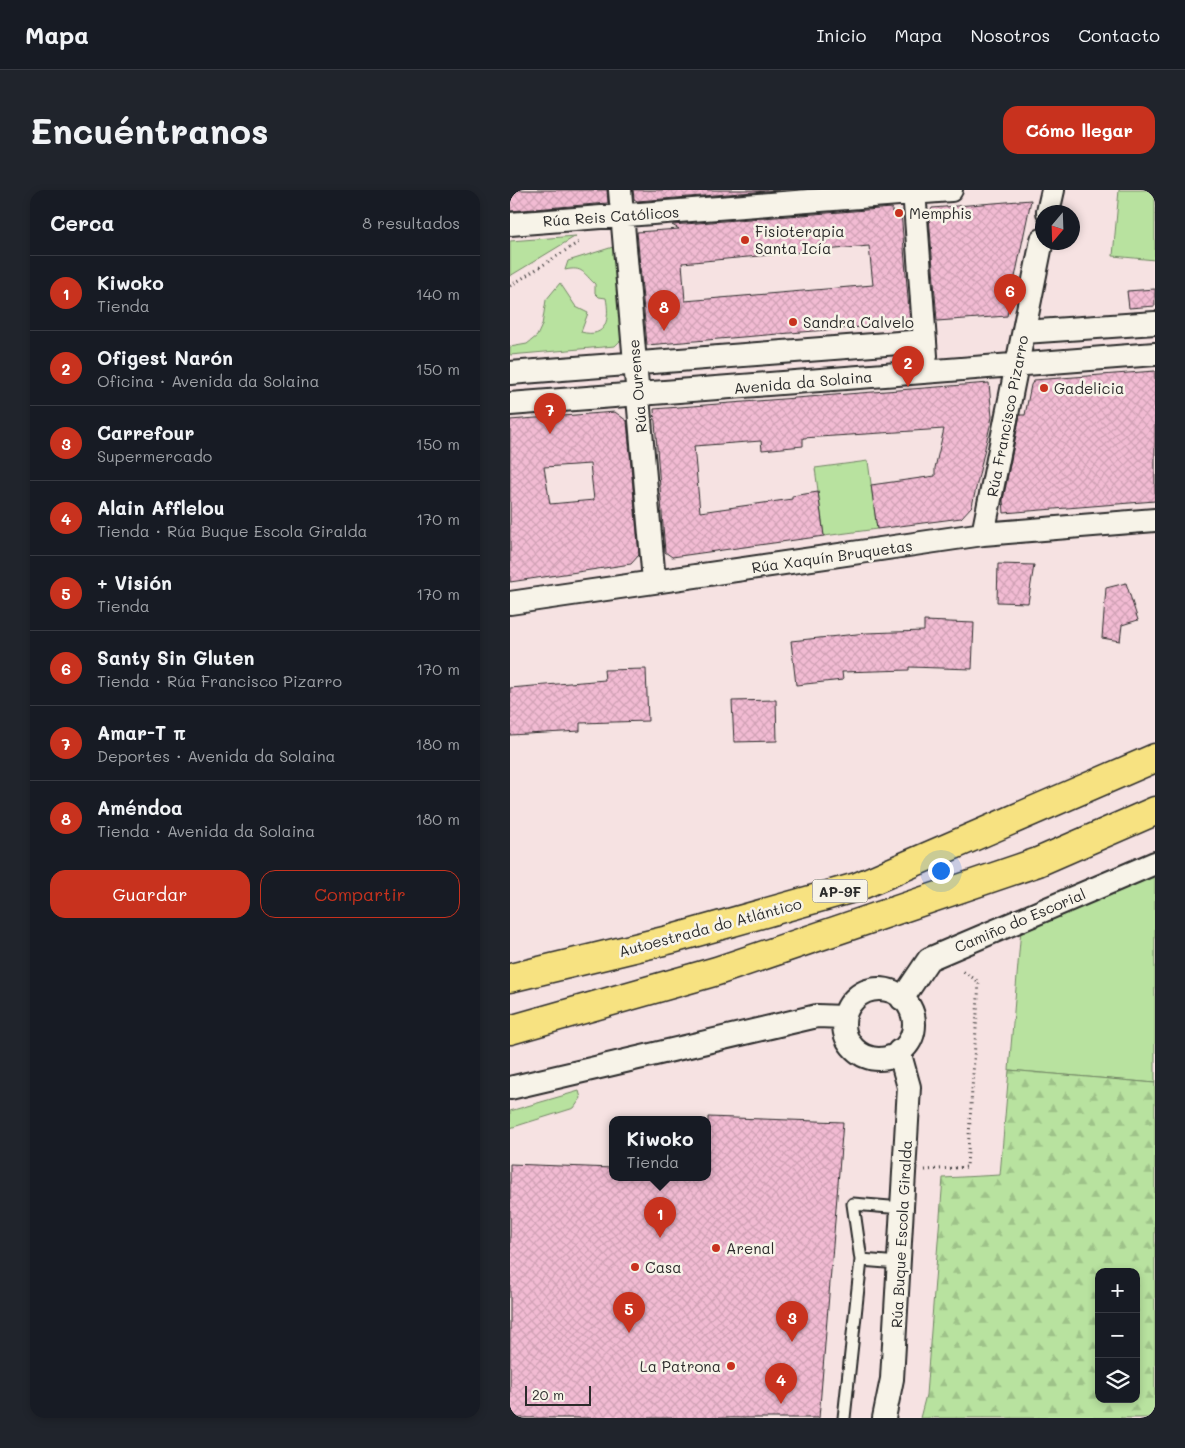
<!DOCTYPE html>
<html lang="es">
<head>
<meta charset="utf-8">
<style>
	body { margin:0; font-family:Mali,sans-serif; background:#20242c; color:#f1f3f6 }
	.controls { position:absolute; right:15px; bottom:15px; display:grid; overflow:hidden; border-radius:10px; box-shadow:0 2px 8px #0003 }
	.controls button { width:45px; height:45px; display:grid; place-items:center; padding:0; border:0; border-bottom:1px solid #363941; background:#171b24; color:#f1f3f6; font:25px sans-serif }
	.compass { position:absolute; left:525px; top:15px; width:45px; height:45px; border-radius:50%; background:#171b24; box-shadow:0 2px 8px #0003; rotate:199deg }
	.scale { position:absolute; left:15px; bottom:12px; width:66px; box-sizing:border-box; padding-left:5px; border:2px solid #2b2b2b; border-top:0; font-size:14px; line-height:18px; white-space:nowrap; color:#2b2b2b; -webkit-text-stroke:4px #f7f3e8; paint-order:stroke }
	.you { position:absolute; left:430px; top:680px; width:18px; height:18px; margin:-12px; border:4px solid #fff; border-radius:50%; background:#1a73e8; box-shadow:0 0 0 8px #1a73e833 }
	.badge { display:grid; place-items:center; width:32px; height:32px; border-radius:50%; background:#c8321e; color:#fff; font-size:16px; font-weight:700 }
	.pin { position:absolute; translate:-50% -41px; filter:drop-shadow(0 1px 2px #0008) }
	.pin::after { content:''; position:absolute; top:26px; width:18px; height:15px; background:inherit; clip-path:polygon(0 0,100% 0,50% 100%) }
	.popup { position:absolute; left:99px; top:926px; width:102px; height:65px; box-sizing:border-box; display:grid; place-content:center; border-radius:10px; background:#171b24; filter:drop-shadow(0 1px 4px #0005); font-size:16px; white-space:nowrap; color:#9ea1a6 }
	.popup b { font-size:19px; color:#f1f3f6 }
	.popup::after { content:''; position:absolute; left:50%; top:100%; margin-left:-10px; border:10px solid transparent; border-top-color:#171b24 }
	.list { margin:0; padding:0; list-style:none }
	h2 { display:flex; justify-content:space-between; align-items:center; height:65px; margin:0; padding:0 20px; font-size:21px }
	h2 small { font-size:16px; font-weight:400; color:#9ea1a6 }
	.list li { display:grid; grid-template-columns:32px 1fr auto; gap:15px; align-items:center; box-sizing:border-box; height:75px; padding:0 20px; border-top:1px solid #363941 }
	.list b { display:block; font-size:19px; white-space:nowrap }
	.list p { margin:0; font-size:16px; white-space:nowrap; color:#9ea1a6 }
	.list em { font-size:16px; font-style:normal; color:#9ea1a6 }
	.actions { display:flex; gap:10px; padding:15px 20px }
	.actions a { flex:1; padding:11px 0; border:1px solid #c8321e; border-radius:15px; text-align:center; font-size:18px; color:#c8321e }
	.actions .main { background:#c8321e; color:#fff }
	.icon { flex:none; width:28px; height:28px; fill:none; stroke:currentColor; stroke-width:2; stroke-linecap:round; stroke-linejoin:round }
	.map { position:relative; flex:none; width:645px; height:1228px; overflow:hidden; border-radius:15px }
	header { display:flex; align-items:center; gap:30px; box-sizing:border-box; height:70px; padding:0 25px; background:#171b24; border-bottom:1px solid #363941 }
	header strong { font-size:24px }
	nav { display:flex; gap:28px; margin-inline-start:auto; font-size:18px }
	.intro { display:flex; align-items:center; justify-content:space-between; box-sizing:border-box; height:120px; padding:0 30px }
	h1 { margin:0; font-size:35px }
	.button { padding:12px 22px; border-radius:15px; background:#c8321e; color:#fff; font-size:18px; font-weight:700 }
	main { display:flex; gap:30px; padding:0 30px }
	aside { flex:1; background:#171b24; border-radius:15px; box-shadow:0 2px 8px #0003 }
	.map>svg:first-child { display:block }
</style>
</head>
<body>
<header>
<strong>Mapa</strong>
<nav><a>Inicio</a><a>Mapa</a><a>Nosotros</a><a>Contacto</a></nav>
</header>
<div class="intro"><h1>Encuéntranos</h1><a class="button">Cómo llegar</a></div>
<main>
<aside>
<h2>Cerca<small>8 resultados</small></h2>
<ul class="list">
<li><span class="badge">1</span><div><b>Kiwoko</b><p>Tienda</p></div><em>140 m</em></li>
<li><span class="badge">2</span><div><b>Ofigest Narón</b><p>Oficina · Avenida da Solaina</p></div><em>150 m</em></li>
<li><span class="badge">3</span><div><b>Carrefour</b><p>Supermercado</p></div><em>150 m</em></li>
<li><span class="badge">4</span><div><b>Alain Afflelou</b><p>Tienda · Rúa Buque Escola Giralda</p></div><em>170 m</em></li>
<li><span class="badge">5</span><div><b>+ Visión</b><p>Tienda</p></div><em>170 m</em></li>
<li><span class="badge">6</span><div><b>Santy Sin Gluten</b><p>Tienda · Rúa Francisco Pizarro</p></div><em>170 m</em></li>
<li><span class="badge">7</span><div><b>Amar-T π</b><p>Deportes · Avenida da Solaina</p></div><em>180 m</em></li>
<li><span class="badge">8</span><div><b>Améndoa</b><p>Tienda · Avenida da Solaina</p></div><em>180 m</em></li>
</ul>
<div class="actions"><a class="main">Guardar</a><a>Compartir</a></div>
</aside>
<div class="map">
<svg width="645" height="1228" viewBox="0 0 645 1228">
	<defs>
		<pattern id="forest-firs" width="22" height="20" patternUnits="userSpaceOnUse" patternTransform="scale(1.25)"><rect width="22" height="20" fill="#b8e29f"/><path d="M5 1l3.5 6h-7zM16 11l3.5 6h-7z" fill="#9ec289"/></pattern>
		<pattern id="building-cross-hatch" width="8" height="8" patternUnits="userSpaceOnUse" patternTransform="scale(1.25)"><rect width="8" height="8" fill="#f2bbd3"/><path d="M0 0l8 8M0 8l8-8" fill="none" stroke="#d0a1b5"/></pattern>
	</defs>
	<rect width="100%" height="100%" fill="#f6e2e2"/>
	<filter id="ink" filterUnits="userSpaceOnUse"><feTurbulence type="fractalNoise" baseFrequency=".02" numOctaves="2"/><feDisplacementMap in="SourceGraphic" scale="10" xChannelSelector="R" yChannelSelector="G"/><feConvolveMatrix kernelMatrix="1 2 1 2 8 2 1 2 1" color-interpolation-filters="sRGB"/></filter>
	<g filter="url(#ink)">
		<path fill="#b8e29f" stroke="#728665" d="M609,0h36v70l-42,-4z
			M66,46l-66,40v-35z
			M103,57l9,92 -7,7 -105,9v-8l17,-3 10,-8 5,-11 4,-25 14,-17 16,24 12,6 -7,19c26,7 29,-14 25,-34l-7,-1 -4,-4v-9c-12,-11 -12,-18 -30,-14l3,-9z
			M358,271l9,68 -53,7 -9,-68z
			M645,681v212l-146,-13 12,-141z
			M69,901l2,7 -7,10 -64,20v-17z"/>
		<path fill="url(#forest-firs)" stroke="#728665" fill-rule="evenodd" d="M499,880l146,13v335h-235l6,-23 17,-217 57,-3zM589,1082h37v127h-37z"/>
		<path fill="url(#building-cross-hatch)" stroke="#2b2b2b" fill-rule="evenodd" d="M0,0h97l1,13 -98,8z
			M123,0h147l-143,11 -3,-2z
			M521,10l-24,116 -70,5 -8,-105 3,-8z
			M382,18v4l9,-1 9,112 -263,22 -10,-113 42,-3 -7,-4zM359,56l4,39 -188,16 -3,-38z
			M645,99v17l-26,2 -2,-17z
			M645,181v130l-151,12 -1,-13 17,-85h5l6,-30 3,-5z
			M479,193l3,34 -20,89 -11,12 -84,11 -6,-44 64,-9v-8l9,-39 -141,9v8l-41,4 -1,-9 -67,5 6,66 92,-13v-3l26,-4 6,44 -152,21 -7,-5 -11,-143z
			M105,222l12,9 12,134 -8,9 -121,18v-162zM80,274l4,36 -44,4 -6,-37z
			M488,374l36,1 -6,38 -31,-1z
			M616,393l12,37 -16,5 -2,16 -18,-3 4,-50z
			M414,431l50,2 -2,46 -63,-2v3l-67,2 1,8 -47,5 -5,-44 75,-8 58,-2z
			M136,479l2,52 -68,2v8l-70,4v-47l95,-8 -1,-10z
			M266,510l1,41 -43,1 -2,-41z
			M198,927l135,5 -24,296h-309v-254l102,4v9h96z"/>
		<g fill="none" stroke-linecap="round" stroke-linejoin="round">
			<g stroke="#2b2b2b" stroke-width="15">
				<path id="service" d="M351,1070l-8,-56 49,4
					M334,1228l17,-158 38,3"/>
			</g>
			<g stroke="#2b2b2b" stroke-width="26">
				<path id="minor" d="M110,0l34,391
					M404,0l12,166
					M538,22l5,-22
					M0,34l441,-34
					M514,142l131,-9
					M0,183l415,-32
					M0,214l645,-50
					M473,344l59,-294
					M0,413l473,-69 172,-14
					M334 834a35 35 0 1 1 70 0a35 35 0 1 1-70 0Z
					M392,809l27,-40 226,-96
					M0,898l307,-72 27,1
					M374,1228l8,-39 17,-292 -10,-36"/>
			</g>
			<g stroke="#2b2b2b" stroke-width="31">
				<path id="motorway" d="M0,788l162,-39 185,-52 298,-129
					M0,840l207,-59 321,-109 117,-51"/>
			</g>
			<path stroke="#2b2b2b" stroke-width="3" stroke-dasharray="1 4" stroke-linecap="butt" d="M0,96l69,-44
				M415,980l42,-3 12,-185 -18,-12"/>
			<use href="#service" stroke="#f7f3e8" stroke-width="11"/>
			<use href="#minor" stroke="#f7f3e8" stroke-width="22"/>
			<use href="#motorway" stroke="#f7e281" stroke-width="28"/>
		</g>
	</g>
	<g fill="#c8321e" stroke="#f7f3e8" stroke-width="2">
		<circle cx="389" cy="23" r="5"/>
		<circle cx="235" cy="50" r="5"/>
		<circle cx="283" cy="132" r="5"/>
		<circle cx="534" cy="198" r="5"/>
		<circle cx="206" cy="1058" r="5"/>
		<circle cx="125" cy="1077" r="5"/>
		<circle cx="221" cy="1176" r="5"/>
	</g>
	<g text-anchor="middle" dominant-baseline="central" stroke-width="5" stroke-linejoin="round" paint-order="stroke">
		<rect fill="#f7f3e8" stroke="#686764" stroke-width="1" x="302.5" y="689.5" width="55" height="23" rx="4"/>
		<g font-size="14" font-weight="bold" fill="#2b2b2b">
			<text x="330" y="701">AP-9F</text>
		</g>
		<g font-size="15" fill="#2b2b2b" stroke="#f7f3e8" text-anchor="start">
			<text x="399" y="23">Memphis</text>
			<text x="245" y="41">Fisioterapia<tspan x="245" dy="17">Santa Icía</tspan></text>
			<text x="293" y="132">Sandra Calvelo</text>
			<text x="544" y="198">Gadelicia</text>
			<text x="216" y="1058">Arenal</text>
			<text x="135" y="1077">Casa</text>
			<text x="211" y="1176" text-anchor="end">La Patrona</text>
		</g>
		<g font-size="15" fill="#2b2b2b" stroke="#f7f3e8">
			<text transform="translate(101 26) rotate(-4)">Rúa Reis Católicos</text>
			<text transform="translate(293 192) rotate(-5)">Avenida da Solaina</text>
			<text transform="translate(127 196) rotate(-95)">Rúa Ourense</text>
			<text transform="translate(497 226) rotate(-79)">Rúa Francisco Pizarro</text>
			<text transform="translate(322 366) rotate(-8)">Rúa Xaquín Bruquetas</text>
			<text transform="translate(510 730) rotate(-23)">Camiño do Escorial</text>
			<text transform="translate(200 737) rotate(-15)">Autoestrada do Atlántico</text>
			<text transform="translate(391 1044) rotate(-87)">Rúa Buque Escola Giralda</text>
		</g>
	</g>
</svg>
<div class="controls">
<button>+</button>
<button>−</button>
<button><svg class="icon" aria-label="layers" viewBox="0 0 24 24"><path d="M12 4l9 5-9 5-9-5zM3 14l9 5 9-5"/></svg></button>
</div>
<svg class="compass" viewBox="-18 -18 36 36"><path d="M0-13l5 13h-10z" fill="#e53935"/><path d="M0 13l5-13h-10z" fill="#9ea1a6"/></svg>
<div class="scale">20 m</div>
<div class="you"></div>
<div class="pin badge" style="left:150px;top:1048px">1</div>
<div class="popup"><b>Kiwoko</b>Tienda</div>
<div class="pin badge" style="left:398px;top:197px">2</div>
<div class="pin badge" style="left:282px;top:1152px">3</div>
<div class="pin badge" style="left:271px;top:1214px">4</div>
<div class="pin badge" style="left:119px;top:1143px">5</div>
<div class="pin badge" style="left:500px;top:125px">6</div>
<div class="pin badge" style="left:40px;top:244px">7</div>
<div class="pin badge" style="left:154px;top:141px">8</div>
</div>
</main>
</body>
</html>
